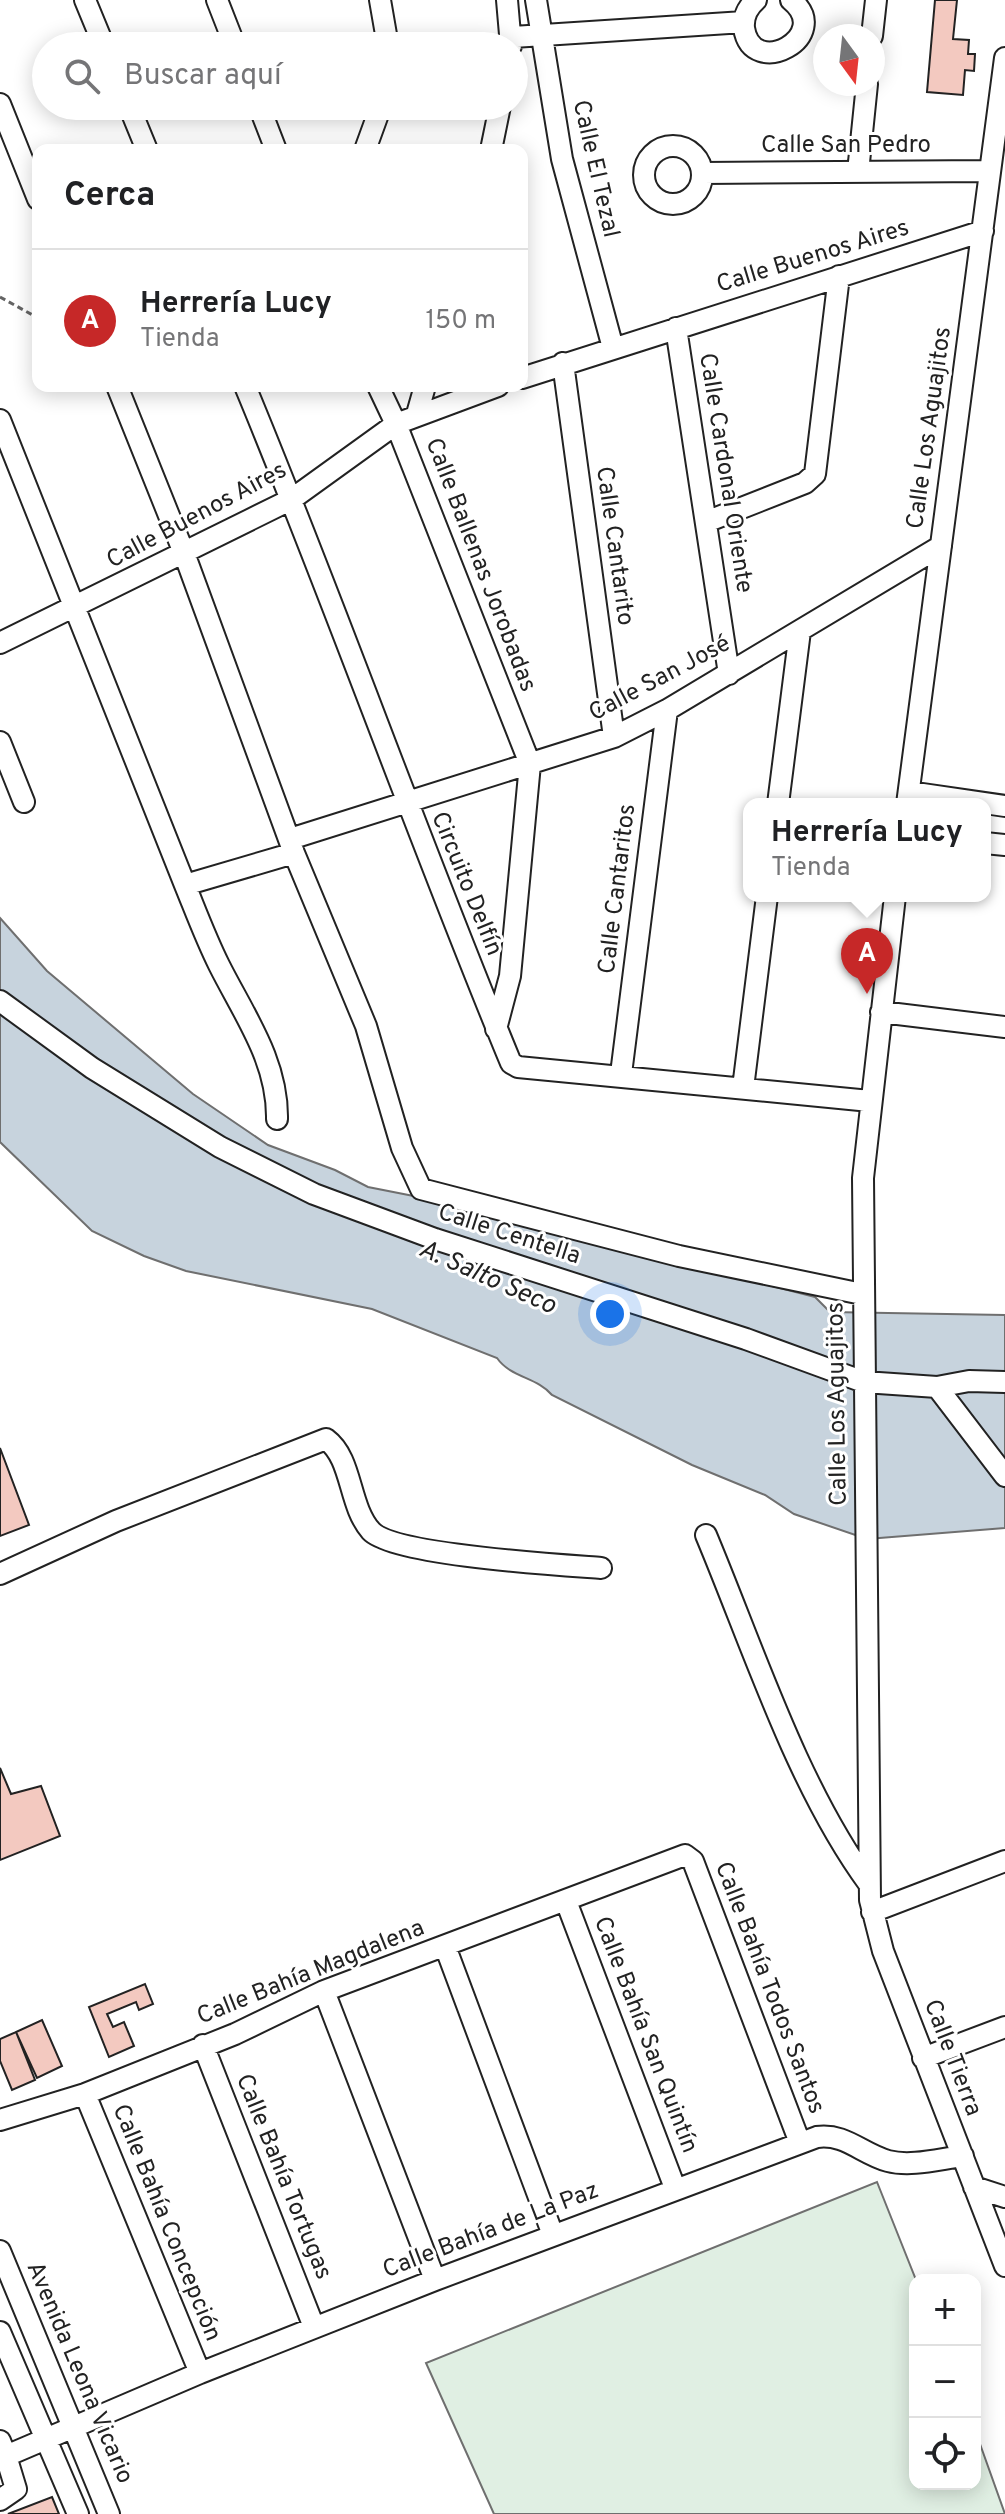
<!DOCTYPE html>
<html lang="es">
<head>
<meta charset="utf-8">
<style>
	body { margin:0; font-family:Overpass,sans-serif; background:#f2f2f2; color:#202124 }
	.controls { position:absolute; right:24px; bottom:24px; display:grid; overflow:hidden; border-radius:16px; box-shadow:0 4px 20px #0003 }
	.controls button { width:72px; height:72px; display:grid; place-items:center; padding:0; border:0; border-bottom:2px solid #e0e0e0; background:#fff; color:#202124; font:40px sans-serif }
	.compass { position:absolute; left:813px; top:24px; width:72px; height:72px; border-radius:50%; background:#fff; box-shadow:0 4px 20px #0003; rotate:165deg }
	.you { position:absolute; left:610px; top:1314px; width:28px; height:28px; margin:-20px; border:6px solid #fff; border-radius:50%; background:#1a73e8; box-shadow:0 0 0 12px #1a73e833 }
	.badge { display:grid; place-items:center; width:52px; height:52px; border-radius:50%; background:#c62828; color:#fff; font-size:26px; font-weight:700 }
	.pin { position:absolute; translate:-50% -66px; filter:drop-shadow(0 2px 4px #0008) }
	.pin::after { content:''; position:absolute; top:42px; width:28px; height:24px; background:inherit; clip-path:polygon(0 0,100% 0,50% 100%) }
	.popup { position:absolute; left:743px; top:798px; width:248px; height:104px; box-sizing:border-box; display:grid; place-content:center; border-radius:16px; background:#fff; filter:drop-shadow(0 2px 6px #0005); font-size:26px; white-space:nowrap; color:#757577 }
	.popup b { font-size:30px; color:#202124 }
	.popup::after { content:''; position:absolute; left:50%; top:100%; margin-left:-16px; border:16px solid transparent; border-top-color:#fff }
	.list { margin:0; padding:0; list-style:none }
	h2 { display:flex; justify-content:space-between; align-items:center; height:104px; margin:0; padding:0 32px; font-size:34px }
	h2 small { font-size:26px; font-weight:400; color:#757577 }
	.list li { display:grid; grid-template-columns:52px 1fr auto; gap:24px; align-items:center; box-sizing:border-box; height:144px; padding:0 32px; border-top:2px solid #e0e0e0 }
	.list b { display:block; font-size:30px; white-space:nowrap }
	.list p { margin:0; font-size:26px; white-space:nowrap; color:#757577 }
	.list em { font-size:26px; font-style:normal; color:#757577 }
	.icon { flex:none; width:44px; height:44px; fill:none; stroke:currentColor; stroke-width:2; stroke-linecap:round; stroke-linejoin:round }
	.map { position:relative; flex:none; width:1005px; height:2514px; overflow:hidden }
	.search { position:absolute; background:#fff; box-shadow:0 4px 20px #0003; left:32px; top:32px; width:496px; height:88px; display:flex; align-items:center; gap:20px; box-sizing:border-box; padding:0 28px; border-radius:44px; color:#757577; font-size:30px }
	.panel { position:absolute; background:#fff; box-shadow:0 4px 20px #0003; left:32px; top:144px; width:496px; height:248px; border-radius:16px }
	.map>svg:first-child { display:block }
</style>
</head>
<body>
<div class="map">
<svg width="1005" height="2514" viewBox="0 0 1005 2514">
	<rect width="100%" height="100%" fill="#fff"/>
	<path fill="#e0efe3" stroke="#6f6f6f" stroke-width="2" d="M877,2182l39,98 -1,204h60v-54l30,84h-511l-68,-151z"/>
	<path fill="#c7d3dd" stroke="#6f6f6f" stroke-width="2" d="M0,918l47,53 146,123 75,51 67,25 33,17 76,15 371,95 15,15 175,3v213l-138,11 -73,-25 -29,-19 -73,-30 -140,-70c-15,-18 -41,-17 -55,-37l-125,-49 -186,-38 -42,-15 -52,-25 -92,-89z"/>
	<path fill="#f3c9c0" stroke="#222" stroke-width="2" d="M935,0h22l-4,39 16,1 -1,14h7l-1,17 -9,-1 -2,25 -36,-3z
		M0,1448l29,77 -29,11z
		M0,1768l11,26 30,-8 19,50 -60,24z
		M145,1984l8,20 -14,6 -3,-8 -29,12 6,13 11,-5 10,24 -25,11 -20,-50z
		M42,2020l20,46 -25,12 -21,-46z
		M16,2032l19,48 -23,10 -12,-29v-22z
		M52,2497l7,17h-51z"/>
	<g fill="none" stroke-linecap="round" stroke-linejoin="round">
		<g stroke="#222" stroke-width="24">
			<path id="minor" d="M85,0l19,46
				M217,0l18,46
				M380,0l8,46
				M507,0l4,46
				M536,0l26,159 51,189
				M756,0c-8,7 -13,17 -12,28 8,53 91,8 47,-28
				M872,36l4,-36
				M513,37l231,-15
				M0,104l38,95
				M129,106l18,44
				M259,106l17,44
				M644 175a29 29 0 1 1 58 0a29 29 0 1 1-58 0Z
				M365,150l16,-44
				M491,150l9,-44
				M858,172l9,-88
				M703,173l287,-2
				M676,328l53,346
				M563,363l51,374
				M522,378l461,-147
				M117,386l67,167 110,300 72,173 36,122 19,41 258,67 183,38
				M245,386c93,224 173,453 266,677l7,4 352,34
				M378,386l18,38 134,340 -20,212 -14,53
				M417,414l8,-28
				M0,420l185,465c11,27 21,54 34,80 25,50 59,96 58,154
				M706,522l99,-39 10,-9 24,-198
				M0,643l292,-144 104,-75 102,-38
				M0,742l24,60
				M909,792l96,14
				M778,804l22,-173
				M907,804l98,-746
				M290,839l324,-102 53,-27 274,-164
				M985,843l20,2
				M185,885l109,-32
				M895,896l-32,282 7,722 13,51 122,315
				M0,1001l92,67 128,79 94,47 121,45 311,100 118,43 73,5 68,89
				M881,1012l124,15
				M621,1074l46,-364
				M743,1088l24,-192
				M937,1387l32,-6 36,1
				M706,1535c47,112 91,251 163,349
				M0,1574l116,-53 210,-82c27,20 22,66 45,92 22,24 191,34 230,37
				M566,1901l109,287
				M872,1912l133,-51
				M445,1946l108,289
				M324,1991l111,289
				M203,2045l111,282
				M923,2058l82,-31
				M85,2094l115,279
				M0,2120l85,-26 150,-60 89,-43 361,-136 8,6 107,282
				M974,2187l31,10
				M0,2251l109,263
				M0,2332l78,182
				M0,2441l6,15 194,-83 235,-93 382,-143c28,-4 45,17 71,24 23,6 51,-2 75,-5
				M0,2500l16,-11 -10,-33"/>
		</g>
		<path stroke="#646464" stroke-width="3" stroke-dasharray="6 4" stroke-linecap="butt" d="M0,297l38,21"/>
		<use href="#minor" stroke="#fff" stroke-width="20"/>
	</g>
	<g text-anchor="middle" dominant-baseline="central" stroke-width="6" stroke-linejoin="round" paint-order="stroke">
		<g font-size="24" fill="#222" stroke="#fff">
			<text x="846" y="146">Calle San Pedro</text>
			<text transform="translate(595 169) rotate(77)">Calle El Tezal</text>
			<text transform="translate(813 257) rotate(-17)">Calle Buenos Aires</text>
			<text transform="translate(930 428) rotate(-82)">Calle Los Aguajitos</text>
			<text transform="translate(725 473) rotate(81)">Calle Cardonal Oriente</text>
			<text transform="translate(197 516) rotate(-28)">Calle Buenos Aires</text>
			<text transform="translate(614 546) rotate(82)">Calle Cantarito</text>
			<text transform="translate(480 565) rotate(69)">Calle Ballenas Jorobadas</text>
			<text transform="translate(660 679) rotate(-28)">Calle San José</text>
			<text transform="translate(466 884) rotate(68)">Circuito Delfín</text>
			<text transform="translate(618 889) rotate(-83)">Calle Cantaritos</text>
			<text transform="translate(509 1235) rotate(18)">Calle Centella</text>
			<text transform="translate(838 1404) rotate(-91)">Calle Los Aguajitos</text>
			<text transform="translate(311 1973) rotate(-22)">Calle Bahía Magdalena</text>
			<text transform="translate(769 1988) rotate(69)">Calle Bahía Todos Santos</text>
			<text transform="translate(645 2035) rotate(69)">Calle Bahía San Quintín</text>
			<text transform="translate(952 2058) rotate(69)">Calle Tierra</text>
			<text transform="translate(283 2177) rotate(68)">Calle Bahía Tortugas</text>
			<text transform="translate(166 2223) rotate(68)">Calle Bahía Concepción</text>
			<text transform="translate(491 2231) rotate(-21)">Calle Bahía de La Paz</text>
			<text transform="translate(79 2373) rotate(67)">Avenida Leona Vicario</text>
		</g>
		<g font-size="26" font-style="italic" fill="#222" stroke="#fff">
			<text transform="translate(487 1278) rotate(24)">A. Salto Seco</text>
		</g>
	</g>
</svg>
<div class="controls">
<button>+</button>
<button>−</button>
<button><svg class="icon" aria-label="locate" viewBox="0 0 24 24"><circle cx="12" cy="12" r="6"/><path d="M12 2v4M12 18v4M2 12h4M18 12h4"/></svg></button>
</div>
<svg class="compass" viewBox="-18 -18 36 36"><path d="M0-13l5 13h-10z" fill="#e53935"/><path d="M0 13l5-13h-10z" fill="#757577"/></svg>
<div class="you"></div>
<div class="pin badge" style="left:867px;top:994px">A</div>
<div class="popup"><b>Herrería Lucy</b>Tienda</div>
<div class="search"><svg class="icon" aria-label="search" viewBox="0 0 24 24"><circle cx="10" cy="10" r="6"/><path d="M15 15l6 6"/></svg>Buscar aquí</div>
<section class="panel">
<h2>Cerca<small></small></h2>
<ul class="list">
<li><span class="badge">A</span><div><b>Herrería Lucy</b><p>Tienda</p></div><em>150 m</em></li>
</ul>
</section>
</div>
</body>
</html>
